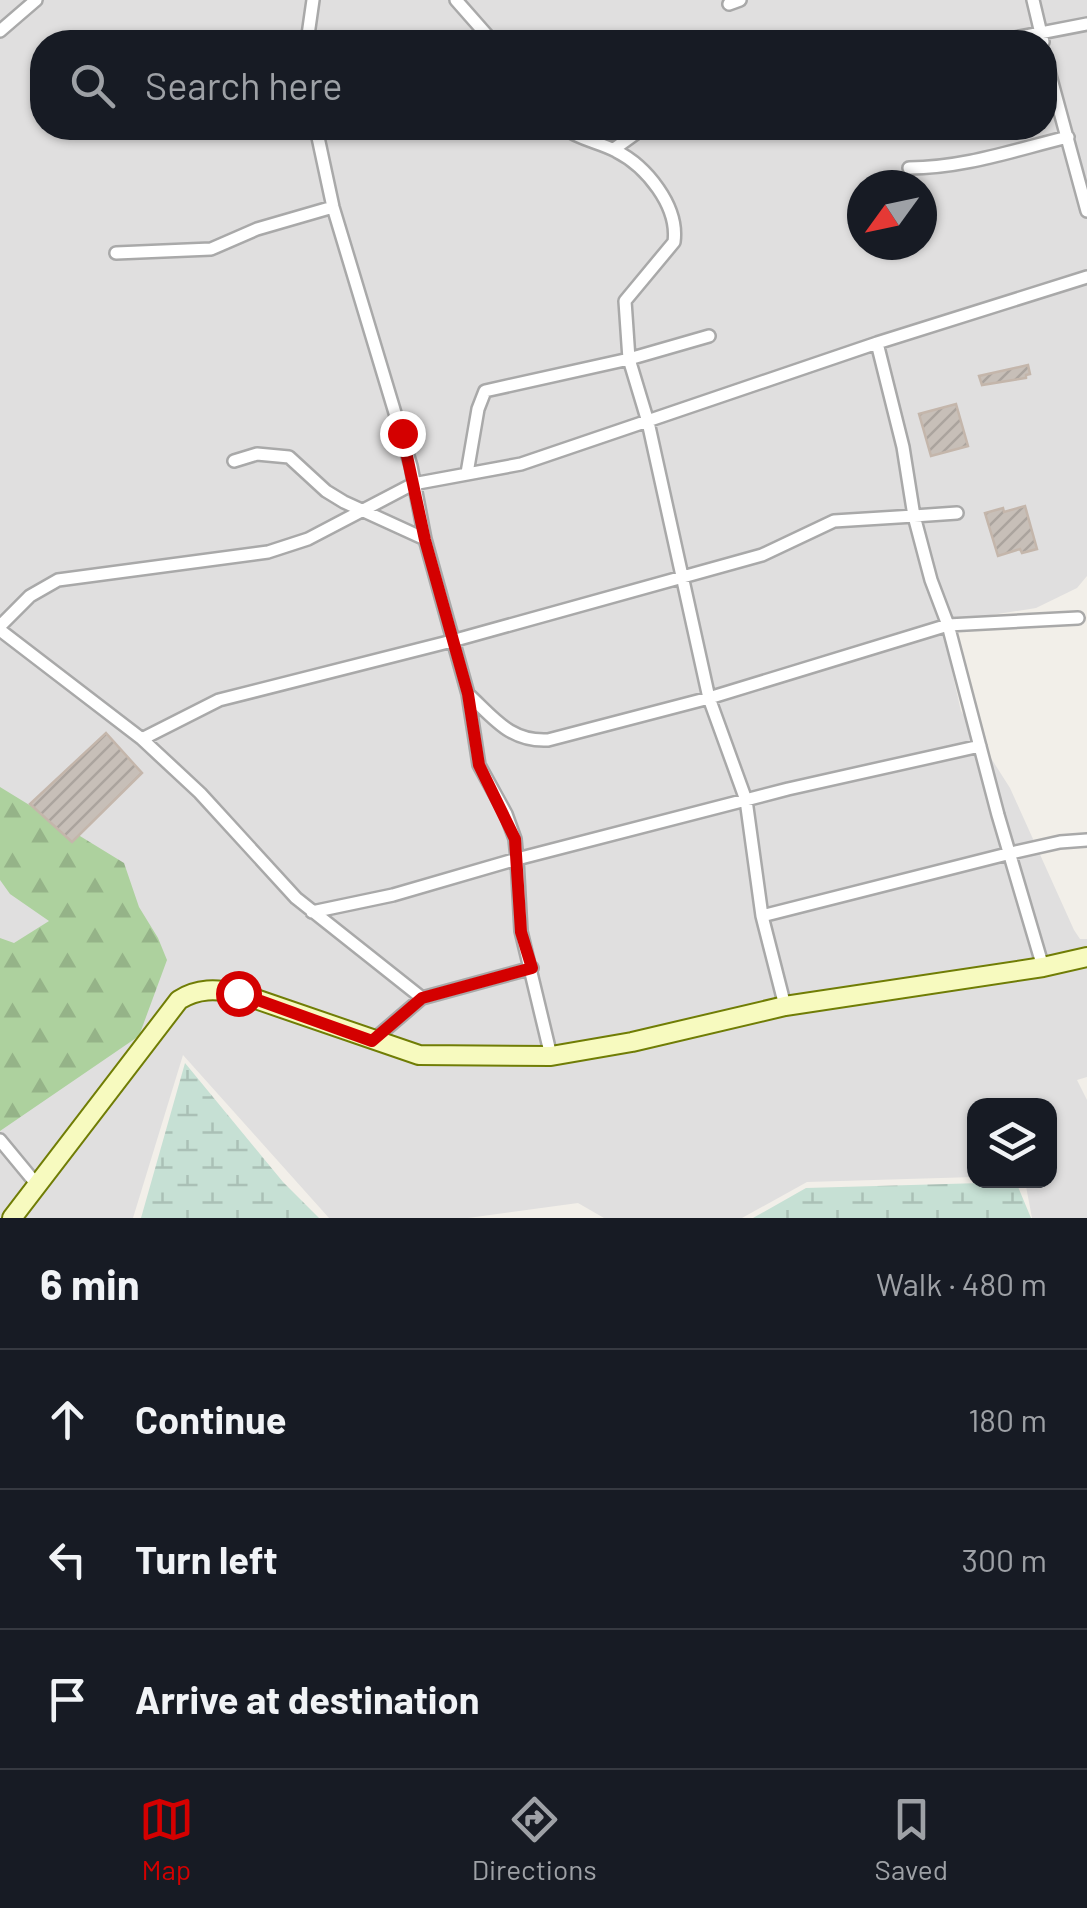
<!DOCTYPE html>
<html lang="en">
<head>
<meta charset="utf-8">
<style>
	body { margin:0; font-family:Barlow,sans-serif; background:#242831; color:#f1f3f6 }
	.controls { position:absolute; right:30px; bottom:30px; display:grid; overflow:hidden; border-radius:20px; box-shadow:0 2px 8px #0004 }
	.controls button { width:90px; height:90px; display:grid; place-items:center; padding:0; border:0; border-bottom:2px solid #363941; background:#171b24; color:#f1f3f6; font:50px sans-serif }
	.compass { position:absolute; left:847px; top:170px; width:90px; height:90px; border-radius:50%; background:#171b24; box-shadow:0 2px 8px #0004; rotate:237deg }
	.stop { position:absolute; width:30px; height:30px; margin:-22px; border:8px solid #d40000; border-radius:50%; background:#fff }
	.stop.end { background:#d40000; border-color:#fff; box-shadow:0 2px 10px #0008 }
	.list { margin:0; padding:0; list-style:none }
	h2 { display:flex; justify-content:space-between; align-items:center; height:130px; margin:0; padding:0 40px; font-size:42px }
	h2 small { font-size:32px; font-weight:400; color:#9ea1a6 }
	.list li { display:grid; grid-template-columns:65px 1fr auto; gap:30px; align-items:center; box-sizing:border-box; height:140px; padding:0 40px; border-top:2px solid #363941 }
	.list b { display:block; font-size:38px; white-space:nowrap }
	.list em { font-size:32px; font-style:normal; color:#9ea1a6 }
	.icon { flex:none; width:55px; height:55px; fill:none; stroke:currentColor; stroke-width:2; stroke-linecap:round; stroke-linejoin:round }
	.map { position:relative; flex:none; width:1087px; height:1218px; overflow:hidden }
	.search { position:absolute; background:#171b24; box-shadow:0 2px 8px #0004; left:30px; right:30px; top:30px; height:110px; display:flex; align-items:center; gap:25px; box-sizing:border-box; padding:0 35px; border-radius:40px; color:#9ea1a6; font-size:38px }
	.sheet { height:550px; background:#171b24 }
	nav { display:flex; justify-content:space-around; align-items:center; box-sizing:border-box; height:140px; border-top:2px solid #363941; background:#171b24; font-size:28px; color:#9ea1a6 }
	nav a { display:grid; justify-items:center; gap:5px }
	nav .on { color:#d40000 }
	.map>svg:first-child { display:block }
</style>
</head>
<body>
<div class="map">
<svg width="1087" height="1218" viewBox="0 0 1087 1218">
	<defs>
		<pattern id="forest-firs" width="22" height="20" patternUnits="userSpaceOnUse" patternTransform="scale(2.5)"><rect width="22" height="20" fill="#add19e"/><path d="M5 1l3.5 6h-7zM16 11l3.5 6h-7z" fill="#95b388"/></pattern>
		<pattern id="wetland-marsh" width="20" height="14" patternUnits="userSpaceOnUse" patternTransform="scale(2.5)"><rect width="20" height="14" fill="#c6e0d4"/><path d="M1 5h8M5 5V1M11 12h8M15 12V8" fill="none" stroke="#aac0b6"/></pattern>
		<pattern id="building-hatch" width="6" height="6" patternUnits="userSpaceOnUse" patternTransform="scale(2.5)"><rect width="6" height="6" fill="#c7bfb8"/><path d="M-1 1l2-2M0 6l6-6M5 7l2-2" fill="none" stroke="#aba49e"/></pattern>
	</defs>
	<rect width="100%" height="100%" fill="#f2efe9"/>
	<path fill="#e0dfdf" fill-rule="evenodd" d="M0,0h1087v576l-10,12 -41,20 -95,15 20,88 49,77 64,142 6,9h7v138l-10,3 10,20v118h-55l-7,-37 25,-1v-74h-76v71l-167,5 -65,36h-138l-26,-15 -110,15h-139l-146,-163 -50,163h-133zM42,42h1002v86h-1002zM862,185h60v60h-60z"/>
	<path fill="url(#forest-firs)" d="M0,787l124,76 15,44 19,31 9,22 -28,76 -139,95v-193l14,5 35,-22 -39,-27 -10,-14z"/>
	<path fill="url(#wetland-marsh)" d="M185,1063l98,119 36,36h-178z
		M1016,1182l15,36h-278l53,-30z"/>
	<path fill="url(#building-hatch)" stroke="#c4b6ab" stroke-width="2.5" d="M1028,365l2,9 -4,1v3l-44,7 -3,-9z
		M956,404l12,42 -37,10 -12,-42z
		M1025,506l12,43 -15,4 -2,-4 -22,7 -13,-43 18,-5 1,4z
		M106,733l36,40 -70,69 -42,-38z"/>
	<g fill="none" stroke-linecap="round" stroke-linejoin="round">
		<g stroke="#a9a9a9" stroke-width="16">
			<path id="street" d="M456,0l37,42
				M1033,0l10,42
				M729,4l11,-4
				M0,31l36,-31
				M307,42l6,-42
				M994,42l93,-18
				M1044,53l43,158
				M316,128l17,79 78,259 14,73 43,155 11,71 27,49 9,25 2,20 271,-70 192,-43
				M614,149l25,-18 11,-3
				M909,168c55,0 105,-18 159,-31
				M116,253l95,-4 46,-20 76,-22
				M709,336l-80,23 19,63 61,276 37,102 16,116 23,90
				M234,461l23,-7 32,3 37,34 18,11 81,37
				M467,473l11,-64 7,-18 144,-32 -4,-58 49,-59c5,-36 -28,-76 -58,-91 -17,-9 -38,-12 -52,-23
				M957,513l-43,3 17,64 17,45 50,190 45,152
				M0,626l30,-30 28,-16 210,-28 40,-13 105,-55 108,-20 356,-121 210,-66
				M0,630l142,109 58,54 96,105 126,100
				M468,694c26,24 42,48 80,46l161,-42 239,-73 130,-7
				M142,739l77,-39 233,-59 310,-86 72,-34 80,-5 -11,-69 -26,-104
				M312,912l81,-17 124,-36 4,72 30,125
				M762,916l249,-63 49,-11 27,-2
				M372,1041l50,-43 110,-30
				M0,1140l38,46"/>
		</g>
		<g stroke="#707d05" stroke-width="22">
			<path id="secondary" d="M12,1218l167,-218c19,-12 37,-11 59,-7l181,62 132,1 81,-14 153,-36 258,-39 44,-10"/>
		</g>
		<use href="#street" stroke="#fff" stroke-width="11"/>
		<use href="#secondary" stroke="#f7fabf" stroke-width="18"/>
	</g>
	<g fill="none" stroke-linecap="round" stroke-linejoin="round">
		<path stroke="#d40000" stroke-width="12" d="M238,993l134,48 50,-43 110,-30 -11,-36 -6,-93 -36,-74 -11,-71 -43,-154 -23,-107"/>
	</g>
</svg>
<div class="controls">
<button><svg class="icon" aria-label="layers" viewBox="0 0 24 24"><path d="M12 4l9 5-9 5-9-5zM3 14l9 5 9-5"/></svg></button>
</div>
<svg class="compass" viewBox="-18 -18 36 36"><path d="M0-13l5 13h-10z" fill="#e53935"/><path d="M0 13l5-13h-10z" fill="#9ea1a6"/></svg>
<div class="stop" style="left:238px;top:993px"></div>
<div class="stop end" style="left:402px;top:433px"></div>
<div class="search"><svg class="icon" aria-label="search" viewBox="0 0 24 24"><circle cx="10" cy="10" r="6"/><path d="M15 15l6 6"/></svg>Search here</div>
</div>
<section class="sheet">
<h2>6 min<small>Walk · 480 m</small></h2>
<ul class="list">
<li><svg class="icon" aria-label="ahead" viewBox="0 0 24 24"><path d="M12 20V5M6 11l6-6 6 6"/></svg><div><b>Continue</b></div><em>180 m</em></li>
<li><svg class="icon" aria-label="left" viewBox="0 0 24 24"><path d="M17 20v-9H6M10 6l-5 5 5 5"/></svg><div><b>Turn left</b></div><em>300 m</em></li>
<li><svg class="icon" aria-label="arrive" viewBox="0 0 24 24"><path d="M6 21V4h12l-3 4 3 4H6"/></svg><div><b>Arrive at destination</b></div></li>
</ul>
</section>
<nav>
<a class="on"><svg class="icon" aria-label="map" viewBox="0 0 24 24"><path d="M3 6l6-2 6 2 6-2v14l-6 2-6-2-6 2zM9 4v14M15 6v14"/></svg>Map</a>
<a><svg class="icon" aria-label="directions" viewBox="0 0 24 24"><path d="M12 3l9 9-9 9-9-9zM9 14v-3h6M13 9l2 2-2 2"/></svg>Directions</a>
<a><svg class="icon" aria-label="saved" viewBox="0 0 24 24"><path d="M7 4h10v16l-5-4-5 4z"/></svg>Saved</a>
</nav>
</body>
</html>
